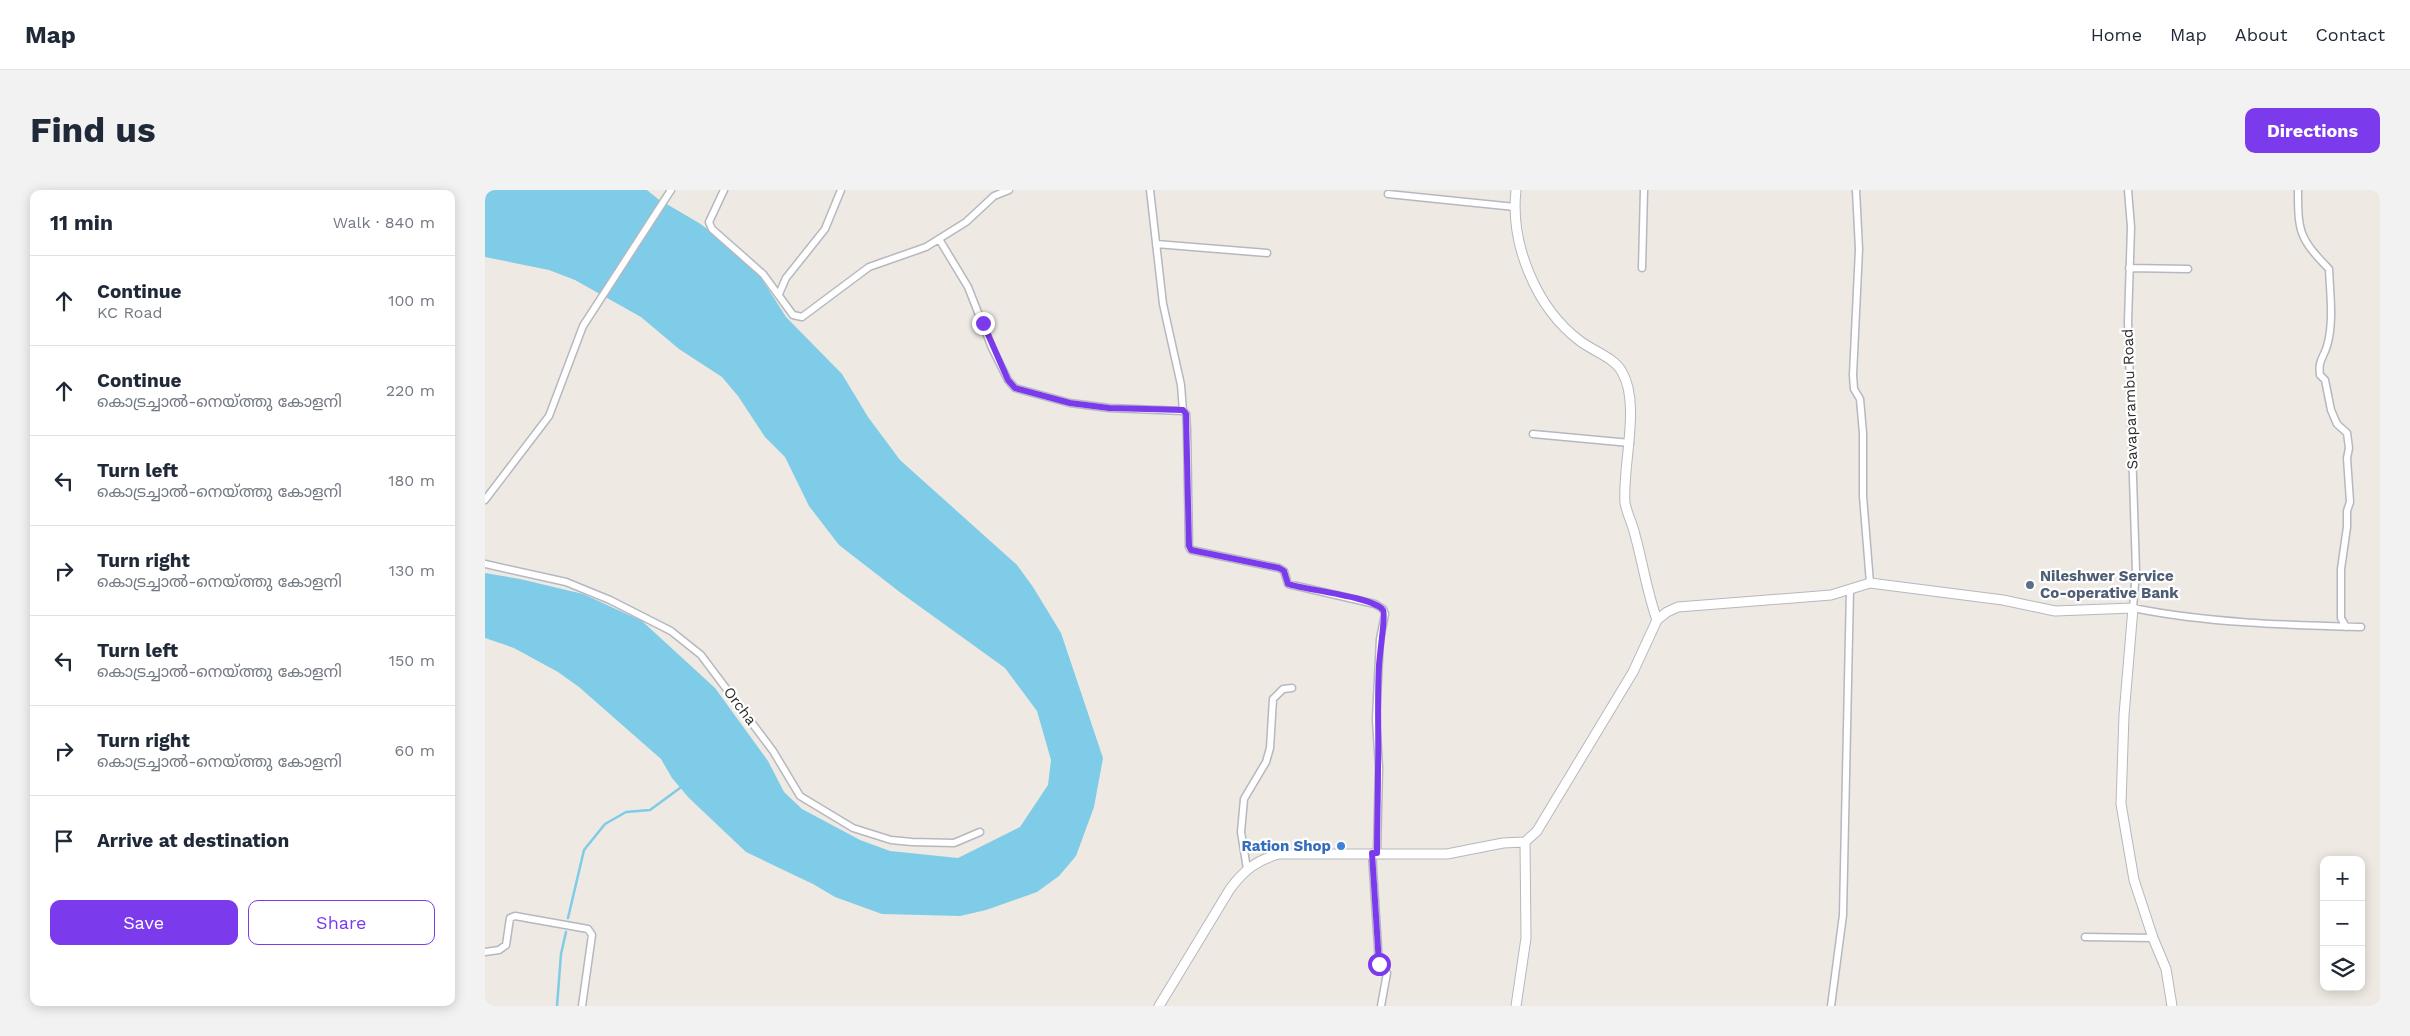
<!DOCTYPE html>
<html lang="en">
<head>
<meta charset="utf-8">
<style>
	body { margin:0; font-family:"Work Sans","Noto Sans Malayalam",sans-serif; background:#f2f2f3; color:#1f2937 }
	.controls { position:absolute; right:15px; bottom:15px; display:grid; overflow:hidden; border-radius:10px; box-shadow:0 2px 12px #0003 }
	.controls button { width:45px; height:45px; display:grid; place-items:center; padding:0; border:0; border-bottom:1px solid #e0e1e3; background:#fff; color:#1f2937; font:25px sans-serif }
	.stop { position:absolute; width:15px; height:15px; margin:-11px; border:4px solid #7c3aed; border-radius:50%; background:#fff }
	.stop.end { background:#7c3aed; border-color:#fff; box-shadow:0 1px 5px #0008 }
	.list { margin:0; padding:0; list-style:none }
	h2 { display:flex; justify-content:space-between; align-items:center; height:65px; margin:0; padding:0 20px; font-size:21px }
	h2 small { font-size:16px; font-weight:400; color:#747a83 }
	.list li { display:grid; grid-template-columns:32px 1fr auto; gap:15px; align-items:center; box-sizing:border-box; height:90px; padding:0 20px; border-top:1px solid #e0e1e3 }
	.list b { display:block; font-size:19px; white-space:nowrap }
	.list p { margin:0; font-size:16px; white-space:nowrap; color:#747a83 }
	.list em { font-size:16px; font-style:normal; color:#747a83 }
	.actions { display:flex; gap:10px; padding:15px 20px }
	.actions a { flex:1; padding:11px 0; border:1px solid #7c3aed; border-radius:10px; text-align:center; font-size:18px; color:#7c3aed }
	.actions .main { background:#7c3aed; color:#fff }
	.icon { flex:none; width:28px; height:28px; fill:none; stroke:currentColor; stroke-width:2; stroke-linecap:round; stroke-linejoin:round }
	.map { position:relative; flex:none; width:1895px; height:816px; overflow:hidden; border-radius:10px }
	header { display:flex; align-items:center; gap:30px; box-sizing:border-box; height:70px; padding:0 25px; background:#fff; border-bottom:1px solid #e0e1e3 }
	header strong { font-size:24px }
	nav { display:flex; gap:28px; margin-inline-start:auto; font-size:18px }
	.intro { display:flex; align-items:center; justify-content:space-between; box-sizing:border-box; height:120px; padding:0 30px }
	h1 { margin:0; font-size:35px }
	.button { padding:12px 22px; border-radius:10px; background:#7c3aed; color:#fff; font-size:18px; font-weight:700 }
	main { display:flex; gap:30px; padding:0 30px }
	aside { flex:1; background:#fff; border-radius:10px; box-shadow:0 2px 12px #0003 }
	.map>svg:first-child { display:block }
</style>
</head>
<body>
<header>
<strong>Map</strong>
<nav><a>Home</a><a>Map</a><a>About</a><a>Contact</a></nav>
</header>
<div class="intro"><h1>Find us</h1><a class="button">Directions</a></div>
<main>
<aside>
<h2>11 min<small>Walk · 840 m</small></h2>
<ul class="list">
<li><svg class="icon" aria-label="ahead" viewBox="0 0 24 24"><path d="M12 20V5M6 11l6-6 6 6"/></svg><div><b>Continue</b><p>KC Road</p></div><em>100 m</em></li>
<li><svg class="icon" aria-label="ahead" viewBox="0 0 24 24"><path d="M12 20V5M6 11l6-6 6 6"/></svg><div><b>Continue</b><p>കൊട്രച്ചാൽ-നെയ്ത്തു കോളനി</p></div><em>220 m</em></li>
<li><svg class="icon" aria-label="left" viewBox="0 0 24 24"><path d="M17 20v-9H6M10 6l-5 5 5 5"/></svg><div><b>Turn left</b><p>കൊട്രച്ചാൽ-നെയ്ത്തു കോളനി</p></div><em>180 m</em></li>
<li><svg class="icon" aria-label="right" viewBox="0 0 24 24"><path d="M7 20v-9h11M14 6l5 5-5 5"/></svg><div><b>Turn right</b><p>കൊട്രച്ചാൽ-നെയ്ത്തു കോളനി</p></div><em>130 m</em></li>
<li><svg class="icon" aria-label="left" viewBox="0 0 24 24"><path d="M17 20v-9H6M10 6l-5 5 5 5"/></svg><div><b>Turn left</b><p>കൊട്രച്ചാൽ-നെയ്ത്തു കോളനി</p></div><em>150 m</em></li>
<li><svg class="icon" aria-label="right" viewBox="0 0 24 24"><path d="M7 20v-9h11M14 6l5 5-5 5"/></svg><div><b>Turn right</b><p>കൊട്രച്ചാൽ-നെയ്ത്തു കോളനി</p></div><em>60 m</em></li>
<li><svg class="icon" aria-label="arrive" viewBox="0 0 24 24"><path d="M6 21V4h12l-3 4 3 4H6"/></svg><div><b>Arrive at destination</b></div></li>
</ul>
<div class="actions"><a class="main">Save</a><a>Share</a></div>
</aside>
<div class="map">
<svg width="1895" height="816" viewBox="0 0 1895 816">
	<rect width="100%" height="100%" fill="#eee9e2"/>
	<path fill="#7ecce7" d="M0,0h162l11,9 41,24 21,15 38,35 28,44 56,57 26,43 32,43 117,105 16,22 28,46 42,125 -9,49 -18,49 -17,20 -22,16 -51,18 -26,6 -78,-2 -47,-17 -22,-13 -67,-32 -57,-54 -17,-20 -11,-19 -82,-72 -21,-15 -44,-24 -29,-10v-65l35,6 63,15 59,27 73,67 53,73 16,31 18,17 58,31 30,11 68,7 62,-31 28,-42 3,-25 -14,-49 -32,-43 -104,-75 -62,-48 -30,-39 -24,-49 -20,-20 -27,-41 -16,-19 -43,-28 -38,-32 -66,-37 -26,-10 -64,-13z"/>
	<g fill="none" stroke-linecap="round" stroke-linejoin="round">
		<path stroke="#7ecce7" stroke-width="2.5" d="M83,728l16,-68 21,-26 21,-12 24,-2 30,-22
			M72,816l4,-52 5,-22"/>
		<g stroke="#b5b8c0" stroke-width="9">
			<path id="street" d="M239,0l-15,32 3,7 51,45 30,41 9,2 67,-50 57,-20 40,-25 28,-26 15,-6
				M665,0l13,114 18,81 2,26
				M1371,0l3,59 -6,126 1,14 6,10 3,34v63l7,87
				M1643,0l3,37 -3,95 8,249 -3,37c75,15 151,17 228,19
				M1813,0c0,42 1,48 31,79 1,24 5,54 -2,77 -4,13 -9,14 -7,29l5,5 6,30 6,14 10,9 2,15 -2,10 3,44 -3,9v16l-6,42v49l5,9
				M903,4l127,13
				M454,49l29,48 24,61 16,32 7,8 55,15 39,5 74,3 3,3 1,16 2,117 2,3 88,18 5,3 4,13 87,20 8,5 2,5 -5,25 -4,80 3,48 -2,86
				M671,54l111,9
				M1157,78l2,-78
				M1644,78l59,1
				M294,104l7,-16 39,-49 16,-39
				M1048,244l97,9
				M0,310l64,-84 34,-90 88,-136
				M0,374l81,18 44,18 61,31 30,24 72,96 27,45 53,32 38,12 21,2 42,1 26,-11
				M887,663l7,111 8,9 -6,33
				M762,679l-6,-37 3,-33 22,-37 4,-14 3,-49 10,-10 9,-1
				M1600,747l68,1
				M0,762l14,-2 7,-5 4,-27 5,-2 73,13 4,6 -10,71
				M1346,816l12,-91 7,-326"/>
		</g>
		<g stroke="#b5b8c0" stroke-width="11">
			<path id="secondary" d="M1031,0c-6,54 20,118 64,151 13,10 35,17 42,31 19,32 0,94 3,131 2,11 8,22 10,32 8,29 12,57 22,85
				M1040,652l12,-11 96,-159 24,-52 10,-8 11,-5 153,-12 39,-12 133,17 52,11 78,-3 -9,107 -3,89 13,76 19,58 13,31 6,37
				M674,816l71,-117c14,-19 27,-29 49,-35h168l56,-11 22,-1
				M1031,816l10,-68 -1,-96"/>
		</g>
		<use href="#street" stroke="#fff" stroke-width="6"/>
		<use href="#secondary" stroke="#fff" stroke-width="9"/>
	</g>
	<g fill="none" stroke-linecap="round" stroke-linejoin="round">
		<path stroke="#7c3aed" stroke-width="6" d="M498,133l25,57 7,8 55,15 39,5 74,2 3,4 3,132 2,4 88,18 5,3 4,13c18,6 86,13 95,26 3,3 -4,48 -4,56 -2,35 0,69 -1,103 0,28 -1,56 -1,84h-5l7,111"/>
	</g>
	<circle fill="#5c6f8a" stroke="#fff" stroke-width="2" cx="1545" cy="395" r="5"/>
	<circle fill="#3f7fe0" stroke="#fff" stroke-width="2" cx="856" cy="656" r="5"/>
	<g text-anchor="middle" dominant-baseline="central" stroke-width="4.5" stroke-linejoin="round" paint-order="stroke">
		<g font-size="15" fill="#2e2e2e" stroke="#fff">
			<text transform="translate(1645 209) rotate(-92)">Savaparambu Road</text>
			<text transform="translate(255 516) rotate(53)">Orcha</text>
		</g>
		<g font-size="15" font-weight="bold" fill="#4e5e75" stroke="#fff" text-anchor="start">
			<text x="1555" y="386">Nileshwer Service<tspan x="1555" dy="17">Co-operative Bank</tspan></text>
		</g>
		<g font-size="15" font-weight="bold" fill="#366cbe" stroke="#fff" text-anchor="end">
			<text x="846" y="656">Ration Shop</text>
		</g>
	</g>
</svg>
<div class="controls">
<button>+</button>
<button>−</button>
<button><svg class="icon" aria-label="layers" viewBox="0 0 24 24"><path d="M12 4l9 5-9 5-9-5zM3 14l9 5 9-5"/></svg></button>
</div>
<div class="stop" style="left:894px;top:774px"></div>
<div class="stop end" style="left:498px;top:133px"></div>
</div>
</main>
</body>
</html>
